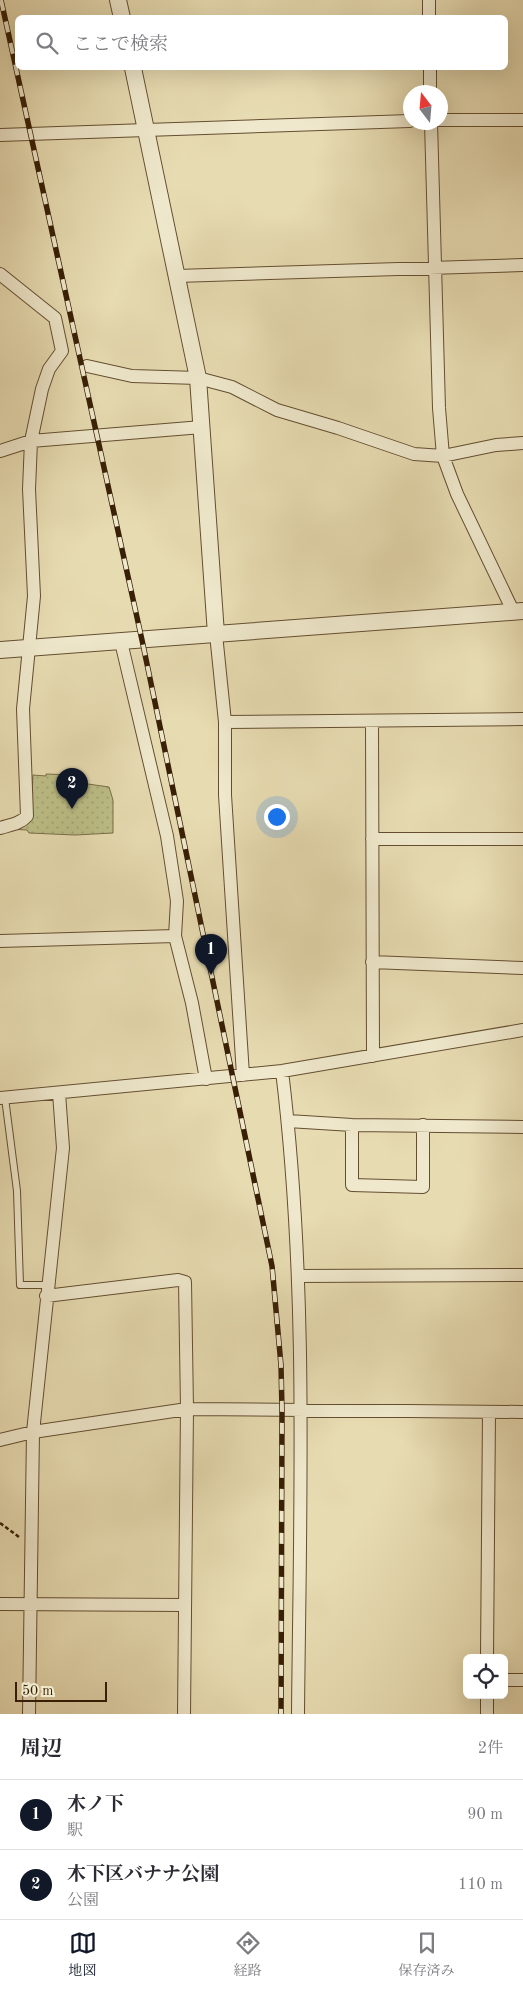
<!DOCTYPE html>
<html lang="ja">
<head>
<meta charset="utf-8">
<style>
	body { margin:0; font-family:"Old Standard TT","Noto Serif JP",serif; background:#f7f7f7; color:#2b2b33 }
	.controls { position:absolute; right:15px; bottom:15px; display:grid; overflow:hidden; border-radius:8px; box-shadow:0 5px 20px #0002 }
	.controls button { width:45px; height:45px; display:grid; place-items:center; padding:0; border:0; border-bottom:1px solid #e1e1e2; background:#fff; color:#2b2b33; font:25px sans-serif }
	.compass { position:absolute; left:403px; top:85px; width:45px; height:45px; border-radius:50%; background:#fff; box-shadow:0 5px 20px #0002; rotate:344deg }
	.scale { position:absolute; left:15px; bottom:12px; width:92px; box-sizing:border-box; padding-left:5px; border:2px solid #381f05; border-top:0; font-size:14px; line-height:18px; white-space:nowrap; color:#381f05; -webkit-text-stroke:4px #efe8cc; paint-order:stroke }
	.you { position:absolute; left:276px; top:816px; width:18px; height:18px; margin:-12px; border:4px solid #fff; border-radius:50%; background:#1a73e8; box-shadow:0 0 0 8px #1a73e833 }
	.badge { display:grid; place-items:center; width:32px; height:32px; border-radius:50%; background:#111827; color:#fff; font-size:16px; font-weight:700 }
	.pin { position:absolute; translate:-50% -41px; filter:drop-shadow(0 1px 2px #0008) }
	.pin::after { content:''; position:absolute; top:26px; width:18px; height:15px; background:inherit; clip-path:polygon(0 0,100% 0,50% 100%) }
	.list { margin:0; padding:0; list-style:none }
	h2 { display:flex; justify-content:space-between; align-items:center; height:65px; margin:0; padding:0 20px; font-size:21px }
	h2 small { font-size:16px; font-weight:400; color:#7c7c81 }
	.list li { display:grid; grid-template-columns:32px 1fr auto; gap:15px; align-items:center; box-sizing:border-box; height:70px; padding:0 20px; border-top:1px solid #e1e1e2 }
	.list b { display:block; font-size:19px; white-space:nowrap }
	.list p { margin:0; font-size:16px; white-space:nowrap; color:#7c7c81 }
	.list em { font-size:16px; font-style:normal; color:#7c7c81 }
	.icon { flex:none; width:28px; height:28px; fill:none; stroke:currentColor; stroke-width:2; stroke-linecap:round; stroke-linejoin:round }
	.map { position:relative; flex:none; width:523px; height:1714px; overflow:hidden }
	.search { position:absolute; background:#fff; box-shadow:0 5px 20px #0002; left:15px; right:15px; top:15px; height:55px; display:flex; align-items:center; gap:12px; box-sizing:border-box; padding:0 18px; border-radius:8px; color:#7c7c81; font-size:19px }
	.sheet { height:205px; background:#fff }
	nav { display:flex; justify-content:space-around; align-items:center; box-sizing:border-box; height:70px; border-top:1px solid #e1e1e2; background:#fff; font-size:14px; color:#7c7c81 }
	nav a { display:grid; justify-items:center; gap:2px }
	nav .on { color:#111827 }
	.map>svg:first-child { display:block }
</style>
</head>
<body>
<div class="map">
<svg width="523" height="1714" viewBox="0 0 523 1714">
	<defs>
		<pattern id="park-dots" width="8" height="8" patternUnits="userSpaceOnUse" patternTransform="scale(1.25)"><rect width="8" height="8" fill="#bcbe87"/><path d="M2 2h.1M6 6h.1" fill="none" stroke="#a2a373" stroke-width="1.8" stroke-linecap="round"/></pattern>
	</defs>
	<rect width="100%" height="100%" fill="#e7dbb1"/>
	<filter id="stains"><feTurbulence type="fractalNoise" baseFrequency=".004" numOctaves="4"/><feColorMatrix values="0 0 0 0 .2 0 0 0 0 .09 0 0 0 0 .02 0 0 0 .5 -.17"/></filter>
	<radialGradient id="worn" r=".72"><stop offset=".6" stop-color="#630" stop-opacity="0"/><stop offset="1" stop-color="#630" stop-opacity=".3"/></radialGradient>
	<path fill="url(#park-dots)" stroke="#7a6e46" d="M46,774l28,1v7l35,5 4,13v33l-38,2 -46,-2 -2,-3 -20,-1 23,-10 3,-44 13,1z"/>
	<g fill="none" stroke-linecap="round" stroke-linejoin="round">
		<g stroke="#644e30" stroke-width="8">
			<path id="service" d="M5,1098l12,93 3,94h28"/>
		</g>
		<g stroke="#644e30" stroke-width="14">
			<path id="minor" d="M429,0v18
				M430,68v24
				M440,120h83
				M431,122l8,286 4,48 14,38 56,117
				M0,135l410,-14
				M0,274l55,44 7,33 -13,18 -7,20 -11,52 -2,48 5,107 -11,113 4,107c-7,8 -17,9 -27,12
				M177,276l346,-11
				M87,366l45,10 66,2 34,9 45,23 61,18 76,26 29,2 53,-11 27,-2
				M0,451l31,-10 171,-14
				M216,634l9,88v73l18,280
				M121,642l46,194 10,65 -2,35 17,67 14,76
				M372,721l1,335
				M225,722l298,-3
				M372,839h151
				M0,941l175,-5
				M372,962l151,6
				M282,1071c26,213 18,429 16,643
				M0,1098l282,-27 241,-41
				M288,1121l64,4 171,2
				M352,1125v60l71,2v-62
				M298,1276l225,-1
				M46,1296l132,-16 7,2 2,127 -3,305
				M0,1440l33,-8 154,-23 336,3
				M0,1604l184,1
				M487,1658l2,-246
				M504,1680h19
				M487,1695v19
				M29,1714l4,-282 30,-284 -4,-55"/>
		</g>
		<g stroke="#644e30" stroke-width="18">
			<path id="tertiary" d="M118,0l4,18
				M133,68l65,310 18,256
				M0,650l523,-39"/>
		</g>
		<path stroke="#381f05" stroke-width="2.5" stroke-dasharray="4 2.5" stroke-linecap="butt" d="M0,1523l19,14"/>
		<use href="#service" stroke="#efe8cc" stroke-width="6"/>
		<use href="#minor" stroke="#efe8cc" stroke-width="12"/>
		<use href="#tertiary" stroke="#efe8cc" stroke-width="16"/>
		<g stroke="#381f05" stroke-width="5.5">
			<path id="rail" d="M1,0l141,640 130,626 9,99 1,45 -1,304"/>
		</g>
		<use href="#rail" stroke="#efe8cc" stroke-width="4" stroke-dasharray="11" stroke-linecap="butt"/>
	</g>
	<rect width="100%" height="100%" filter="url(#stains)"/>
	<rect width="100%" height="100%" fill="url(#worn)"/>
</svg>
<div class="controls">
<button><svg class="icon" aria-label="locate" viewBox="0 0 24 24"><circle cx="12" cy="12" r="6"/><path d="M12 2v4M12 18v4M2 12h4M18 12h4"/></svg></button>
</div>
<svg class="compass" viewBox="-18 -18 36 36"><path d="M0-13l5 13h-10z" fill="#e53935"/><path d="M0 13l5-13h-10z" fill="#7c7c81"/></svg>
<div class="scale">50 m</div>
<div class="you"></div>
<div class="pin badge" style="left:211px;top:975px">1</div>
<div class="pin badge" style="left:72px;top:809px">2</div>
<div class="search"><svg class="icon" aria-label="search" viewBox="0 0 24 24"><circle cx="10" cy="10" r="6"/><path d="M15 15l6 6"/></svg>ここで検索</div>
</div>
<section class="sheet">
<h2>周辺<small>2件</small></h2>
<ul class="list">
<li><span class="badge">1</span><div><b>木ノ下</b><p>駅</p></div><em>90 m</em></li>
<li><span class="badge">2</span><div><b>木下区バナナ公園</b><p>公園</p></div><em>110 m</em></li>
</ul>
</section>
<nav>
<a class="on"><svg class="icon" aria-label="map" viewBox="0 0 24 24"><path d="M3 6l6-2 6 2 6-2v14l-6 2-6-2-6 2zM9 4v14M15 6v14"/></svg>地図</a>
<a><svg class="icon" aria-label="directions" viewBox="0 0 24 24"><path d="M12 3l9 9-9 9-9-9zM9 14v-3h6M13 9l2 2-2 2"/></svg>経路</a>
<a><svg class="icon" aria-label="saved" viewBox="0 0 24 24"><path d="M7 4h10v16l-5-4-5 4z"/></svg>保存済み</a>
</nav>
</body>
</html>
